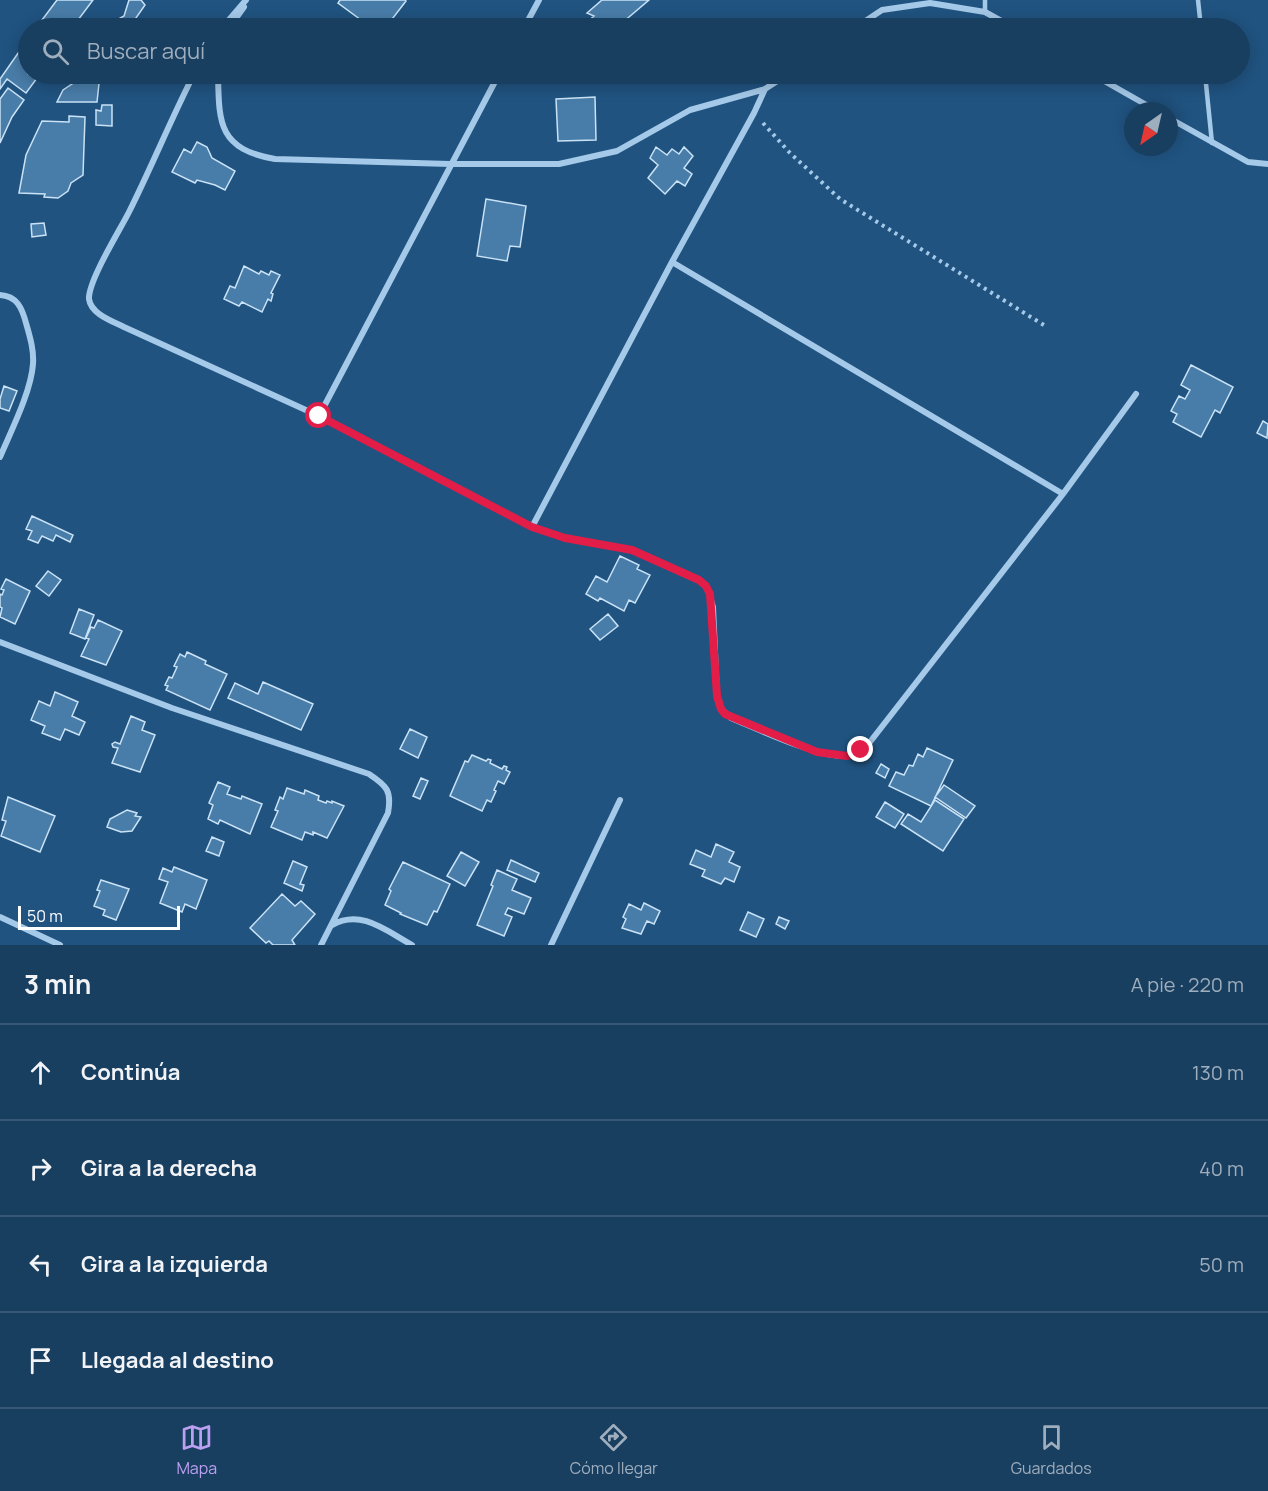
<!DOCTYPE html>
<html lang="es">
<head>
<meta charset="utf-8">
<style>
	body { margin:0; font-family:Manrope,sans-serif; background:#254969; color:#f1f3f6 }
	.compass { position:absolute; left:1124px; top:102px; width:54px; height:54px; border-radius:50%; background:#183e60; box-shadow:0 3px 15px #0003; rotate:214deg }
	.scale { position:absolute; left:18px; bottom:15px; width:162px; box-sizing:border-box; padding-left:6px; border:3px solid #fff; border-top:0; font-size:16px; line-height:21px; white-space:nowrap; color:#fff; -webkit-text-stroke:4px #205380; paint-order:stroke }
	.stop { position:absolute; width:18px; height:18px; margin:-14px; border:4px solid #e11d48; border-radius:50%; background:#fff }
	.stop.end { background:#e11d48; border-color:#fff; box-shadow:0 2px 6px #0008 }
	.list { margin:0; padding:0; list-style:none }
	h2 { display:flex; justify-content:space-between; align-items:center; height:78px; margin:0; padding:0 24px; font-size:26px }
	h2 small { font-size:20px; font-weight:400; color:#9faebd }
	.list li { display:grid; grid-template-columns:39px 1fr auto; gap:18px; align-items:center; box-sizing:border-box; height:96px; padding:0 24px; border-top:2px solid #365775 }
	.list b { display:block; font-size:22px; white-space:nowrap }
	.list em { font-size:20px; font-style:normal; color:#9faebd }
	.icon { flex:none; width:33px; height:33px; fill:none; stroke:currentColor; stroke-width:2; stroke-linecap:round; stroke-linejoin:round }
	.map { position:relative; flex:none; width:1268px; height:945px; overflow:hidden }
	.search { position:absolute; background:#183e60; box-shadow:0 3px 15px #0003; left:18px; right:18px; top:18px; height:66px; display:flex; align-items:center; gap:15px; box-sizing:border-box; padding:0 21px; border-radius:33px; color:#9faebd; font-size:22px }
	.sheet { height:462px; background:#183e60 }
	nav { display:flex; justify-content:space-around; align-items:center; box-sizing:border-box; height:84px; border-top:2px solid #365775; background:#183e60; font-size:16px; color:#9faebd }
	nav a { display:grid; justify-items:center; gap:3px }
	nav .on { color:#bca0f2 }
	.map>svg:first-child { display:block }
</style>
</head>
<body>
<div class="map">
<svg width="1268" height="945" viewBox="0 0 1268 945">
	<rect width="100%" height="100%" fill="#205380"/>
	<path fill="#497da9" stroke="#c9e2f6" stroke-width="1.5" d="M57,0h36l-21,28h-36z
		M129,0h12l4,5 -16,23h-22l6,-6 11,-6z
		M340,0h65l1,1 -17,22 3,2 -2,3h-18l-34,-25z
		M602,0h47l-33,28h-22l-9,-4 9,-8 -7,-3z
		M28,39v35h12l-14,19 -19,-14 -7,10v-10z
		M82,74h18l-3,28h-40l6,-12 15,-10z
		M8,88l16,12 -12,17 -12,26v-44z
		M595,97l1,43 -38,1 -2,-42z
		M102,105h10v21l-16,-1v-15l5,1z
		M69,116l16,1 -2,58 -12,8 -3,8 -10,7 -14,-1 1,-3 -26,-1 7,-38 16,-34 27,1z
		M197,142l10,5 5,11 23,13 -10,19 -10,-5 -18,-5 -2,3 -23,-11 12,-23 7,4z
		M656,147l11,8 5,-6 7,5 5,-7 9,9 -9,12 8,6 -7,12 -8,-5 -12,13 -17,-16 10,-13 -8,-7z
		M486,199l40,7 -6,41 -10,-1 -3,15 -30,-5z
		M44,223l2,12 -14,2 -1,-13z
		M244,266l15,8 2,-3 8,4 2,-4 9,4 -9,18 2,1 -2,7 -3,-2 -6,13 -20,-10 -3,4 -15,-7 6,-13 5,2z
		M1191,365l42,22 -13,26 -5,-3 -14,27 -28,-15 4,-8 -6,-3 8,-15 6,3 5,-9 -9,-5z
		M4,386l13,5 -8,20 -9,-3v-9z
		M1263,421l5,3 -1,14 -10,-5z
		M32,516l41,19 -3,7 -14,-7 -3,6 -11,-5 -4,7 -10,-4 4,-8 -6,-2z
		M620,556l19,9 -2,4 13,6 -15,28 -6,-3 -5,11 -24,-13 -2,3 -12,-7 10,-18 11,6z
		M48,571l13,9 -12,16 -13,-10z
		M6,579l24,12 -15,33 -15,-7 2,-9 -2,-1v-13l2,1 2,-5 -3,-1z
		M79,609l15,6 -9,24 -15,-6z
		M608,614l10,12 -18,14 -10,-11z
		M98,620l24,11 -16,34 -25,-9 8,-17 -3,-1 5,-11 3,1z
		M187,652l19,9 -1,3 22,10 -17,36 -44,-20 2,-4 -3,-1 4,-8 3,1 5,-11 -3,-1 6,-12 5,3z
		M263,682l50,22 -12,26 -73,-32 7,-15 23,11z
		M55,692l23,10 -6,14 13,6 -6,13 -14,-6 -5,11 -18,-7 3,-7 -14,-6 8,-19 11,5z
		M131,716l14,6 -3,8 13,5 -15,37 -28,-9 6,-15 -5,-1 -1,-3 3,-2 5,2z
		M410,729l17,8 -9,21 -18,-9z
		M927,748l26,12 -22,46 -42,-20 7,-14 8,3 5,-10 4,1 5,-12 5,3z
		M472,755l14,6 2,-2 3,1 -1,3 12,6 2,-3 3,1 -1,3 4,2 -6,12 -6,-3 -4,9 2,1 -5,11 -4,-2 -5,11 -32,-15 15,-35 3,1z
		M881,764l8,5 -4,9 -9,-5z
		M421,778l7,3 -8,18 -7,-3z
		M218,782l12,5 -3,7 14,5 1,-3 20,8 -12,30 -30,-14 -2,4 -10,-5 5,-14 -4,-2z
		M944,785l31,21 -9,12 -31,-21z
		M287,788l17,6 1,-4 14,6 -1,4 8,3 1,-2 5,2v-2l12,5 -17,32 -14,-6v3l-8,-3 -3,8 -31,-13 7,-16 -3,-1 5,-13 3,2z
		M8,797l47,19 -15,36 -39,-16 5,-15 -4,-1z
		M935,800l29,19 -21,32 -42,-27 7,-10 13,8z
		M885,802l19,12 -9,14 -19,-11z
		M127,810l10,3 -2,3 6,1 -9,14 -11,1 -14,-5 3,-8z
		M212,837l12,5 -5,14 -13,-5z
		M716,844l18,8 -5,10 11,5 -6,15 -9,-4 -4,6 -19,-8 3,-6 -15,-6 6,-14 15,7z
		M461,852l18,10 -14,24 -18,-10z
		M511,860l28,13 -4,9 -28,-12z
		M293,861l14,6 -7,17 4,1 -2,6 -18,-8z
		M403,862l47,22 -13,28 -3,-1 -7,14 -27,-11 1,-1 -16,-8 6,-14 -2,-2z
		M174,867l33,13 -11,29 -11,-5 -3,8 -22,-9 8,-21 -9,-3 4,-11 9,4z
		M497,870l20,9 -5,11 19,8 -7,16 -16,-6 -3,6 7,3 -8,19 -27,-11 16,-39 -2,-1z
		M101,880l28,9 -13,31 -13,-5 2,-5 -11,-4 6,-15 -3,-1z
		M282,894l13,12 6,-5 14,13 -23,26 3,5h-22l-4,-4 -3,2 -16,-15z
		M644,903l16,8 -6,13 -7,-3 -6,13 -19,-6 4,-9 -3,-2 6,-13 12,6z
		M748,912l16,7 -8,18 -16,-7z
		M779,917l10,4 -4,8 -9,-5z"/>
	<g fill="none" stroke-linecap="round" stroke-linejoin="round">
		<path stroke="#a5c9e8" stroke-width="4" stroke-dasharray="3 4.5" stroke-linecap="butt" d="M763,123l27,30 50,46 207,128"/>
		<path stroke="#a5c9e8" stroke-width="4.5" d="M1198,0l3,28
			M985,12v-12
			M1205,74l7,69"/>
		<path stroke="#a5c9e8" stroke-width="6" d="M222,28l24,-28
			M229,28l15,-21
			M524,28l15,-28
			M855,28l27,-18 48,-7 55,9 29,16
			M194,74c-23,45 -42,92 -65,138 -9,18 -41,69 -40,87 2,15 23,22 35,28l195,89 213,111 33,11 67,12 70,32 6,8 5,17 4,89 4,13 10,9c27,11 88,40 115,38 10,-1 17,-8 24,-14l193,-248 73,-100
			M218,74c1,49 0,75 57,85l175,5h109l58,-13 73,-41 75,-21 23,-15
			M1092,74l65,37
			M1169,118l79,44 20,2
			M672,262l391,232
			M0,295c17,1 22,13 26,28 4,14 8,27 7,41 -2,28 -22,67 -33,93
			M319,416l180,-342
			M532,527l140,-265 82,-149 11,-24
			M0,642l172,66 197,66c18,12 23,17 19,39l-67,132
			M0,917l60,28
			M332,925c29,-16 53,5 80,20
			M551,945l69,-145"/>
	</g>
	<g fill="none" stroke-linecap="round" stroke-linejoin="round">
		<path stroke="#e11d48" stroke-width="8" d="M319,416l213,111 33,11 67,12 67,30 7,6 4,8 7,102 4,13 4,5 92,38 30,4 14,-6"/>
	</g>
</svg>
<svg class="compass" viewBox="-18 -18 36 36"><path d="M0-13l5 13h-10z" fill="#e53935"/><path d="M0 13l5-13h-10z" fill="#9faebd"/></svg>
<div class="scale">50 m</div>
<div class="stop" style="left:319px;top:416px"></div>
<div class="stop end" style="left:861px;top:750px"></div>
<div class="search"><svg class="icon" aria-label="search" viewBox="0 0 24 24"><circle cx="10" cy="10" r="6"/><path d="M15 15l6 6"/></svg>Buscar aquí</div>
</div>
<section class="sheet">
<h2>3 min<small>A pie · 220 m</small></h2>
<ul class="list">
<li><svg class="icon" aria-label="ahead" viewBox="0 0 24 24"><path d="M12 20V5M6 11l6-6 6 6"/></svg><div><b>Continúa</b></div><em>130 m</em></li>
<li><svg class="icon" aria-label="right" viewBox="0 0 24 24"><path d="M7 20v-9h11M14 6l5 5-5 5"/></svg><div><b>Gira a la derecha</b></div><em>40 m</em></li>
<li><svg class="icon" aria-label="left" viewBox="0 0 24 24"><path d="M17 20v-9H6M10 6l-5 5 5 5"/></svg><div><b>Gira a la izquierda</b></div><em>50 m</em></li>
<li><svg class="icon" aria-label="arrive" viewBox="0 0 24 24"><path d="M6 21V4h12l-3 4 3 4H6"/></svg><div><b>Llegada al destino</b></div></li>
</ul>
</section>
<nav>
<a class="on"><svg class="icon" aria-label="map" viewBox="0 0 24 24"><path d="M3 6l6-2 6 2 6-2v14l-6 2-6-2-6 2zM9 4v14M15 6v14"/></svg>Mapa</a>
<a><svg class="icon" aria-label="directions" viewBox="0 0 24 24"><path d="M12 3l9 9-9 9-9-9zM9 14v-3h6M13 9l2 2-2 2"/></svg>Cómo llegar</a>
<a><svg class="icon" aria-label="saved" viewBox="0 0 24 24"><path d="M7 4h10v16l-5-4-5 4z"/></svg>Guardados</a>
</nav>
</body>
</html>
